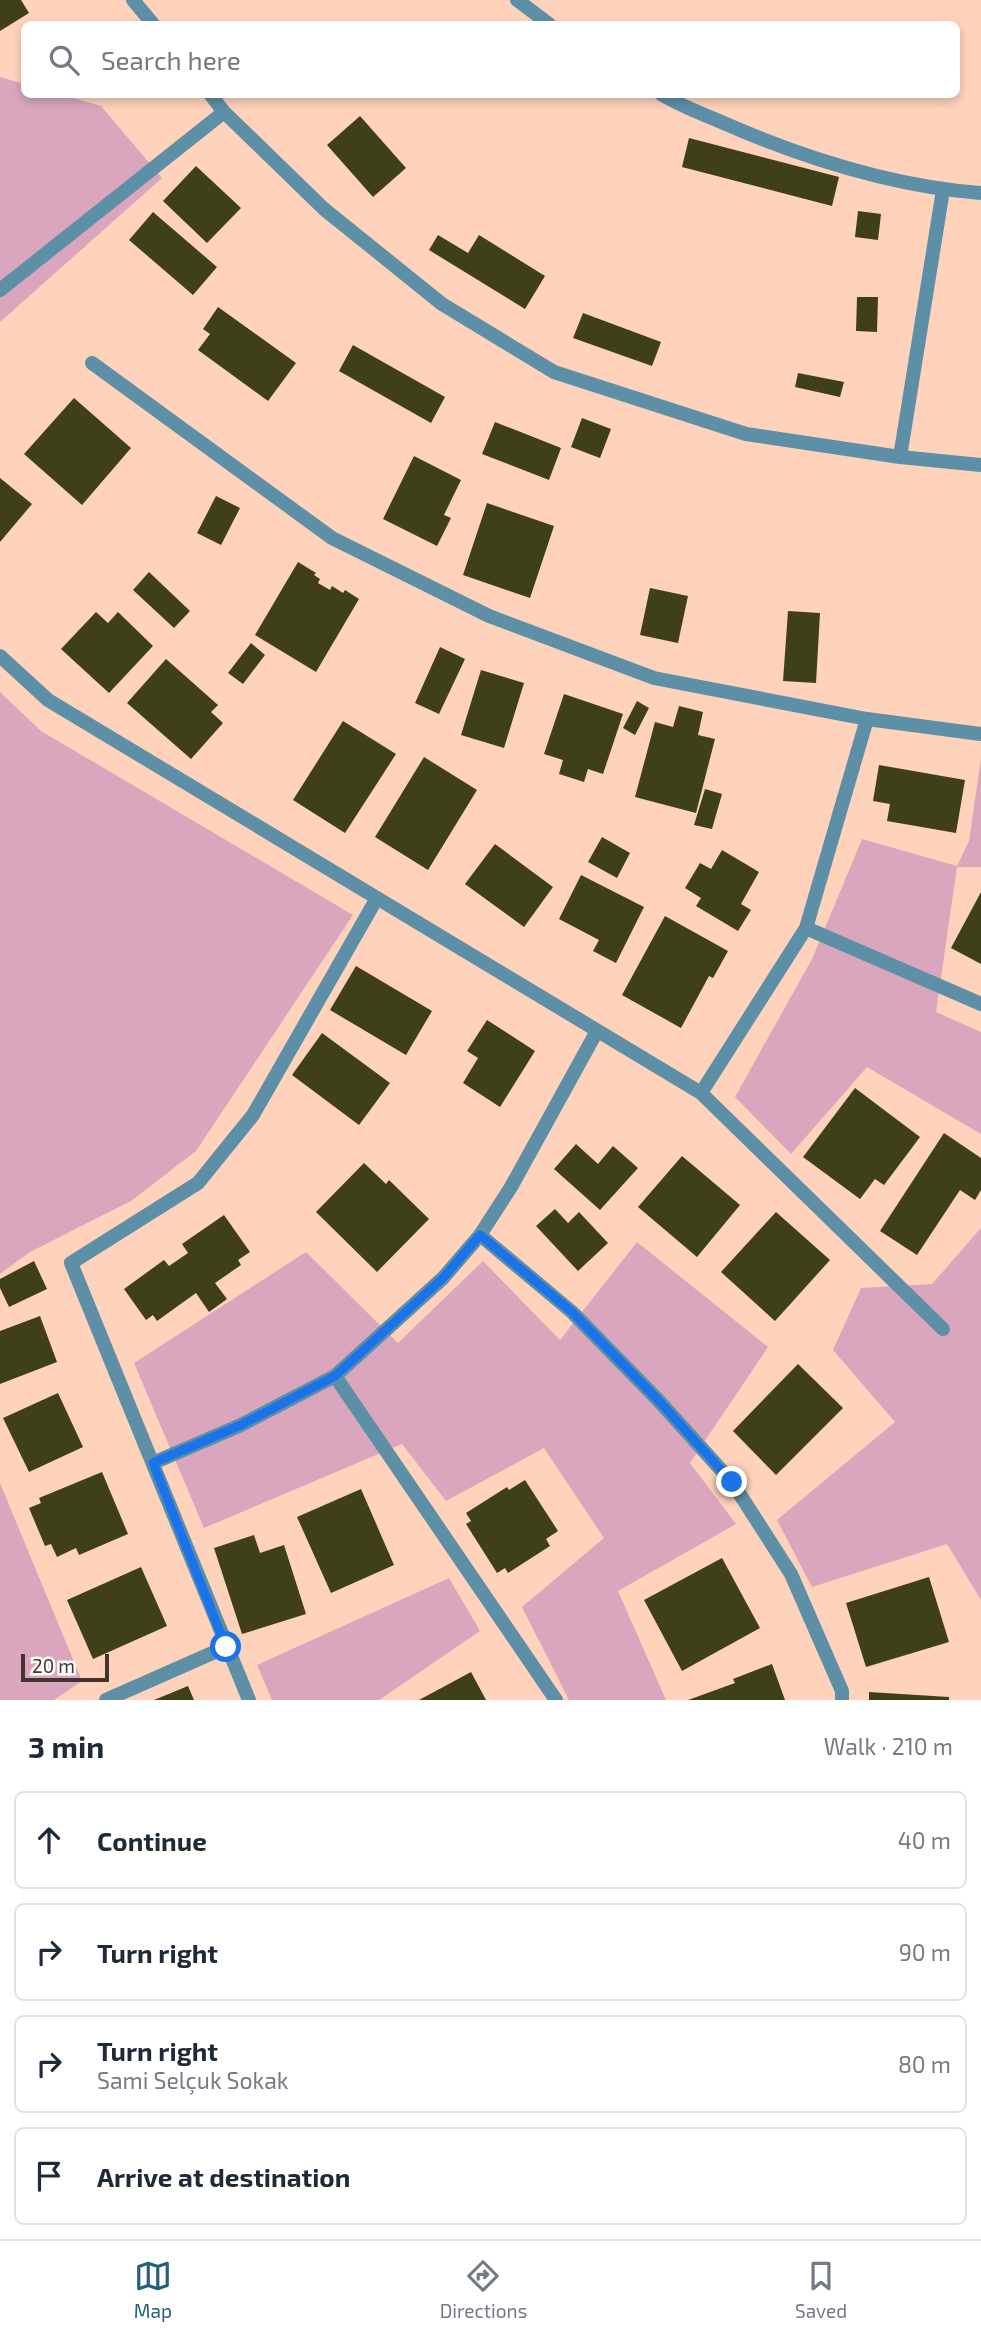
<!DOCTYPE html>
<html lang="en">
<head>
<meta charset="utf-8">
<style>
	body { margin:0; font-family:"Exo 2",sans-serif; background:#f2f2f3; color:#1f2937 }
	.scale { position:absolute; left:21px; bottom:18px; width:88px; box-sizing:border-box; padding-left:7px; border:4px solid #45342b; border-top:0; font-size:19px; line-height:24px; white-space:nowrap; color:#45342b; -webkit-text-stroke:5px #fdfdfd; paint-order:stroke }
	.stop { position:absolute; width:21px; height:21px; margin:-16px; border:5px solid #1a73e8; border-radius:50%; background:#fff }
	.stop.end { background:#1a73e8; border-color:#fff; box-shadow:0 2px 7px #0008 }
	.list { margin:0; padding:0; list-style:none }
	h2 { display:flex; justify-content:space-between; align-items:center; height:91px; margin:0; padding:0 28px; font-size:30px }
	h2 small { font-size:23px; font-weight:400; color:#747a83 }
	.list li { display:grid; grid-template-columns:46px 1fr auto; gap:21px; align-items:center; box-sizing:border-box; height:98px; margin:0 14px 14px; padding:0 14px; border:2px solid #e0e1e3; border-radius:10px }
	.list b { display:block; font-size:26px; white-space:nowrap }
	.list p { margin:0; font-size:23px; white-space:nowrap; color:#747a83 }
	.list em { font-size:23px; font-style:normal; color:#747a83 }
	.icon { flex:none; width:38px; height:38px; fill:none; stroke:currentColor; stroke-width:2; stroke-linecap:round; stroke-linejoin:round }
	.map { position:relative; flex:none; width:981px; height:1700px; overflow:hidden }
	.search { position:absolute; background:#fff; box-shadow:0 4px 10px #0003; left:21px; right:21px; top:21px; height:77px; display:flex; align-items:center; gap:18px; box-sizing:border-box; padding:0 24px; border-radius:10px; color:#747a83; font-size:26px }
	.sheet { height:539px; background:#fff }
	nav { display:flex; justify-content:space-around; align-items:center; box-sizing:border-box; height:98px; border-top:2px solid #e0e1e3; background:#fff; font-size:19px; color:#747a83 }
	nav a { display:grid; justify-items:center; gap:4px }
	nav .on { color:#256078 }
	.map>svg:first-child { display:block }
</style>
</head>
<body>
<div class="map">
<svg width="981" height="1700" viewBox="0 0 981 1700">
	<rect width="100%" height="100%" fill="#fed2bb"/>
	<path fill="#d9a6bd" d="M0,77l24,7v10l38,1 39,11 61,72 -162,144z
		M0,692l41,39 312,184 -157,236 -65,50 -101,51 -30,22z
		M981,758v109h-24l-21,145 45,20v102l-114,-67 -76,87 -56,-57 77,-138 50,-120 95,27 12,-25z
		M981,1228v372l-34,-56 -135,43 -35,-67 118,-98 -62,-72 28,-62 71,-4z
		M637,1242l131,105 -78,116 46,61 -118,67 48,109h-97l-47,-93 82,-69 -60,-90 -98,53 -44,-57 -198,84 -70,-165 172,-111 92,91 85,-82 77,79z
		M0,1483l82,198 -28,19h-54z
		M449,1578l31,53 -101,69h-107l-15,-35z"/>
	<path fill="#3f3f18" d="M0,0h21l8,13 -29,18z
		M360,116l46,52 -33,29 -46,-52z
		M689,138l150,39 -7,29 -150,-39z
		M196,166l45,42 -34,35 -44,-42z
		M858,211l23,3 -3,26 -23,-3z
		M153,212l64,55 -24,28 -64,-55z
		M438,235l30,18 11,-18 66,41 -20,33 -96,-59z
		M857,297h21l-1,35 -21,-1z
		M218,307l78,56 -28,38 -70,-51 12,-16 -7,-5z
		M583,313l78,29 -9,24 -79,-28z
		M353,345l92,52 -14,26 -92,-52z
		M798,373l46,9 -4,15 -45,-10z
		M74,398l57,50 -49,57 -58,-51z
		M582,418l29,11 -11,29 -29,-11z
		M495,422l66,26 -12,32 -67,-26z
		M414,456l47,24 -17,35 7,3 -14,28 -54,-27z
		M0,478l32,26 -32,38z
		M216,496l24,12 -19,37 -24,-12z
		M487,503l67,23 -24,72 -67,-23z
		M298,562l18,11 -2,2 6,4 -2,4 12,7 2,-4 11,7 2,-3 14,9 -43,73 -61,-37z
		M149,572l41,39 -16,17 -41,-38z
		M650,588l38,8 -10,47 -38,-8z
		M788,611l32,2 -4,70 -33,-2z
		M96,612l12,11 10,-11 35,34 -44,47 -48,-44z
		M251,643l14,12 -22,29 -15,-11z
		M440,647l25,12 -26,55 -24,-11z
		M166,659l52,46 -7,7 12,11 -32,36 -64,-56z
		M481,670l43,13 -20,65 -43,-13z
		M564,694l59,20 -20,60 -15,-5 -4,13 -25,-8 4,-14 -19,-6z
		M637,701l12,7 -14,27 -12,-7z
		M679,706l24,6 -5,23 17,4 -19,74 -61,-16 20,-75 18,5z
		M343,721l53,33 -51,79 -52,-33z
		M424,757l53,33 -49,80 -53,-33z
		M879,765l86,15 -9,53 -69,-12 3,-17 -17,-3z
		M705,789l17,5 -10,35 -18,-4z
		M602,837l28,16 -13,25 -29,-16z
		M495,844l58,43 -29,40 -59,-43z
		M722,850l37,22 -18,32 10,6 -13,21 -42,-25 5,-8 -16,-10 15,-25 11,6z
		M581,875l63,32 -28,56 -23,-12 6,-11 -40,-21z
		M981,892v72l-30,-16z
		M665,916l63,35 -15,27 -4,-2 -28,52 -59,-33z
		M356,966l76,45 -26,44 -76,-45z
		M487,1020l48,31 -35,56 -37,-24 15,-25 -11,-7z
		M322,1033l68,50 -31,42 -67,-50z
		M855,1088l65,49 -36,48 -9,-6 -15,20 -57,-42z
		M944,1133l37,25v32l-6,10 -15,-10 -43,65 -37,-24z
		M576,1144l22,20 15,-18 25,22 -38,42 -46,-41z
		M682,1156l58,49 -43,52 -59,-50z
		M364,1163l22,21 3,-4 40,39 -52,53 -61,-60z
		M555,1209l13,14 11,-11 29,31 -30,28 -42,-45z
		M776,1212l54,48 -55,61 -54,-49z
		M224,1215l26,37 -12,8 3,5 -26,18 12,16 -18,13 -13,-19 -39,28 -4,-6 -7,5 -22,-31 40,-29 5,6 19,-13 -6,-9z
		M34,1261l13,28 -38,18 -9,-19v-9z
		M40,1316l17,46 -57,22v-53z
		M798,1364l45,44 -67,67 -43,-44z
		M58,1393l25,54 -54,25 -26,-54z
		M102,1472l26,62 -49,21 -3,-7 -19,9 -6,-13 -6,2 -16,-38 12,-5 -2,-5z
		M525,1480l33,51 -12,8 4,7 -42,27 -3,-5 -8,5 -31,-49 5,-3 -5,-8 41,-26 2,3z
		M361,1489l33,76 -63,28 -34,-76z
		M254,1535l6,18 24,-8 22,69 -64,20 -28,-86z
		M722,1558l38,70 -78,43 -38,-71z
		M141,1567l26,59 -74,33 -26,-59z
		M929,1577l20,65 -83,25 -20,-64z
		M772,1664l13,36h-97l47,-17 -2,-4z
		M471,1672l15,28h-67z
		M188,1686l6,14h-40z
		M869,1692l80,5v3h-80z"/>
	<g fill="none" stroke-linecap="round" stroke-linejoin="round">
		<path stroke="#5d8fa7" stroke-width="14" d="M133,0l20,24
			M210,94l14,18 100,97 118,95 112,68 192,62 154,23 81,8
			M0,290l224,-178
			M900,457l43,-267"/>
		<path stroke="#5d8fa7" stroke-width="14" d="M517,0l32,24
			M661,94c18,11 39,19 58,27 84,37 171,65 262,72
			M92,363l240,175 157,78 165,62 213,41 114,15
			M0,656l48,44 653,393 242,236
			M806,928l175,76
			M701,1093l105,-165 61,-209
			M480,1235l92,77 87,89 73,81 59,92 51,117v9
			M335,1376l221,324
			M153,1463l88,-38 94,-49 108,-98 37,-43 31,-48 86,-156
			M106,1700l120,-53
			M249,1700l-178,-437 127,-80 55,-68 124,-217"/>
	</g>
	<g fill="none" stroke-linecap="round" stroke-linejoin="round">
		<path stroke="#1a73e8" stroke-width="9" d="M226,1647l-73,-184 88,-38 94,-49 108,-98 37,-43 92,77 87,89 73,81"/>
	</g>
</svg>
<div class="scale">20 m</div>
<div class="stop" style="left:226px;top:1647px"></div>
<div class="stop end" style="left:732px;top:1482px"></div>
<div class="search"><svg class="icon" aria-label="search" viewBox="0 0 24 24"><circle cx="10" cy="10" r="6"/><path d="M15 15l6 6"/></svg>Search here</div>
</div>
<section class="sheet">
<h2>3 min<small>Walk · 210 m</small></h2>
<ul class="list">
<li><svg class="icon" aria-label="ahead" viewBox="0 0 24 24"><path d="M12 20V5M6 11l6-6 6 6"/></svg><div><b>Continue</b></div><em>40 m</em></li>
<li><svg class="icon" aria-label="right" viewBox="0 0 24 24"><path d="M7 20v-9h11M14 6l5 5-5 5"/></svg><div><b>Turn right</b></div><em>90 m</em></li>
<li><svg class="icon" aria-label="right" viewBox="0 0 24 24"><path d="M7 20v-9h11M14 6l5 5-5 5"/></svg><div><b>Turn right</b><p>Sami Selçuk Sokak</p></div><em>80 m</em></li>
<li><svg class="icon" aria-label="arrive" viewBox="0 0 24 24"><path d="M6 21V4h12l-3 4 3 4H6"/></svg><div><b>Arrive at destination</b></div></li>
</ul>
</section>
<nav>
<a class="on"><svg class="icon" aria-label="map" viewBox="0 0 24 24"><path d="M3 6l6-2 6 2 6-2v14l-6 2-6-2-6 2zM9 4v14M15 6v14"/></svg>Map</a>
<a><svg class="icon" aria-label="directions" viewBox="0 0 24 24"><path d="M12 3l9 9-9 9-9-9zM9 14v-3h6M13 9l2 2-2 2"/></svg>Directions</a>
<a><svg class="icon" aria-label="saved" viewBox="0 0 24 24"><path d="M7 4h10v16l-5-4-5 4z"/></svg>Saved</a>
</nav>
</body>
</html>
